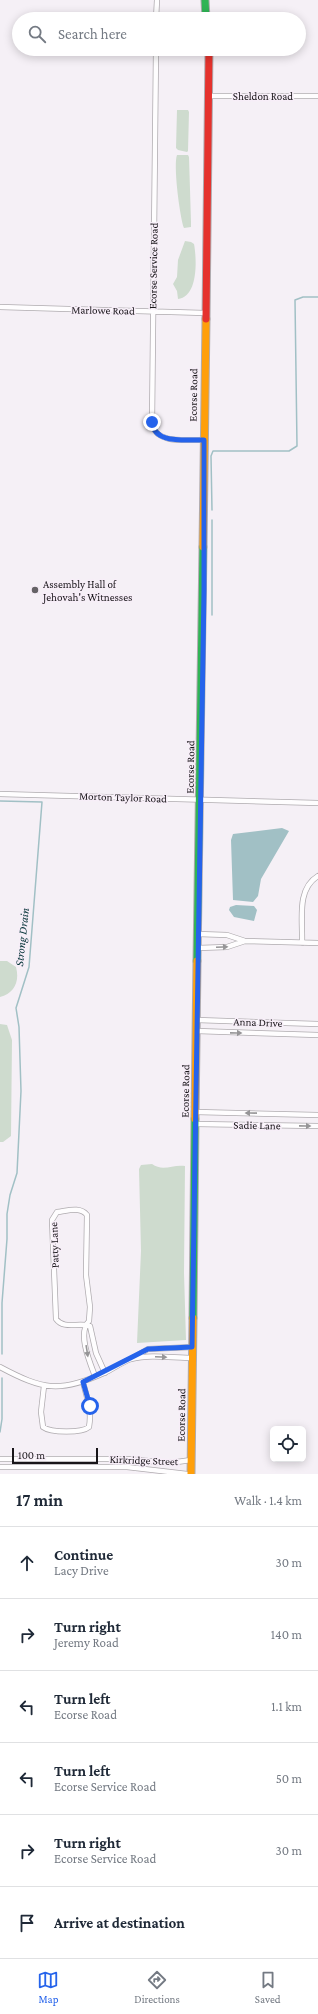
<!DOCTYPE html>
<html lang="en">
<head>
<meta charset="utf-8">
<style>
	body { margin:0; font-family:"Crimson Pro",serif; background:#f2f2f3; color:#1f2937 }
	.controls { position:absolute; right:12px; bottom:12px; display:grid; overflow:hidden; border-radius:6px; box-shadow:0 2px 10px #0003 }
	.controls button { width:36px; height:36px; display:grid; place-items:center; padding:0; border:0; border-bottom:1px solid #e0e1e3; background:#fff; color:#1f2937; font:20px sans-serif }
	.scale { position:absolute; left:12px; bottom:10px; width:86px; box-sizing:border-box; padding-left:4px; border:2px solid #181519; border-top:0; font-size:11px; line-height:14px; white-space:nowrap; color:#181519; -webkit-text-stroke:3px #f7eef8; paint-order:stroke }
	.stop { position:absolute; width:12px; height:12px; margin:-9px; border:3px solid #2563eb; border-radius:50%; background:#fff }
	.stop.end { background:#2563eb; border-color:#fff; box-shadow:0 1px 4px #0008 }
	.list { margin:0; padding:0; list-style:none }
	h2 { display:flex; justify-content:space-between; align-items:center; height:52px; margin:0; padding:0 16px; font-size:17px }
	h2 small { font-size:13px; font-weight:400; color:#747a83 }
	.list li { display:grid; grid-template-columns:26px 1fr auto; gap:12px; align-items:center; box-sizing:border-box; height:72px; padding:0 16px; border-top:1px solid #e0e1e3 }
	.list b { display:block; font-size:15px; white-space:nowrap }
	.list p { margin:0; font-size:13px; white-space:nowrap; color:#747a83 }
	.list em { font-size:13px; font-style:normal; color:#747a83 }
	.icon { flex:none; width:22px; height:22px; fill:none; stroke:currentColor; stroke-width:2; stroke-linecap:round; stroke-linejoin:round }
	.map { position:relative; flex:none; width:318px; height:1474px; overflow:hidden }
	.search { position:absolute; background:#fff; box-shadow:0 2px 10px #0003; left:12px; right:12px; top:12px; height:44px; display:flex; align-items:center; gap:10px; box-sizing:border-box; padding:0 14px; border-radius:22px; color:#747a83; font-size:15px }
	.sheet { height:484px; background:#fff }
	nav { display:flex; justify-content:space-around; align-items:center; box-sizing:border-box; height:56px; border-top:1px solid #e0e1e3; background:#fff; font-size:11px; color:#747a83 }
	nav a { display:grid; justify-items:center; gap:2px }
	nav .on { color:#2563eb }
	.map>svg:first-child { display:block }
</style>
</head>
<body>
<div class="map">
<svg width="318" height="1474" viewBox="0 0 318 1474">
	<rect width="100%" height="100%" fill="#f5f0f6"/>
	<path fill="#cedbce" d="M177,110h11l1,2 -1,39 -1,1 -9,-2 -2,-2z
		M177,155h11l1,2 2,65v5l-7,1c-4,-10 -11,-63 -7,-73z
		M185,241l6,1 3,2c3,16 4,53 -16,55l-1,-8 -4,-7 4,-7 1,-17z
		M0,961h7l9,6c4,15 -2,26 -16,30z
		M0,1024l7,1 5,15 -1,96 -8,6h-3z
		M152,1164c11,8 21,0 33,2l-1,107 2,67 -49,3 4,-92 -2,-82 2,-4z"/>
	<path fill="#a1c0c5" d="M282,828l7,3 -28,48 -3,17 -5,6 -20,-2 -2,-60 2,-6z
		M236,905l18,1 3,4 -3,11 -20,-4 -5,-7 1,-3z"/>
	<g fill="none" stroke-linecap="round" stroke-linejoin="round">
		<path stroke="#a1c0c5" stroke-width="1.5" d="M212,510l-1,-54 2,-5h76l8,-5 -2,-146 8,-3h15
			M212,520v95
			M0,801l42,1 -13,165 -13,41 3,19 2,64 -4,82 -7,22 -3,19v25l-5,64v51
			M0,1432l2,-13v-41"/>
		<g stroke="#afabaf" stroke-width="6">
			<path id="street" d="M156,19l1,-19
				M156,49l-4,376c6,20 36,14 52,15
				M208,96h110
				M0,307l205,6
				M0,794l318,9
				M198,934l29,1 18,6 73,2
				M302,943c1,-22 -6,-54 16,-67
				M198,948l29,-1 18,-6
				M197,1020l121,4
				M197,1031l121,4
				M196,1112l122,3
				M196,1124l122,2
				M131,1359l17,-10 45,-2
				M0,1367c43,23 60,26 104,6 9,-4 18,-11 27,-14 20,-5 42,-1 62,-1
				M95,1376c-5,-13 -18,-43 -6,-55l1,-14 -4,-32 1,-60c-7,-9 -20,-4 -30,-3l-5,8 4,99c8,11 23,3 34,7l6,27 9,20
				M44,1386l-3,26 2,15c8,6 39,6 46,0 3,-16 -2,-29 -6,-45
				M0,1459h127l43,4 21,-3
				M0,1467h127l60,7"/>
		</g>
		<g stroke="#afabaf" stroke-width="9">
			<path id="fast" d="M205,0l1,19
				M197,961l6,-414
				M193,1318l2,-199"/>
		</g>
		<g stroke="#afabaf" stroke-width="9">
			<path id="slow" d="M203,547l3,-228
				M195,1119l2,-158
				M191,1474l2,-156"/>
		</g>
		<g stroke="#afabaf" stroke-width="9">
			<path id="jam" d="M206,319l3,-270"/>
		</g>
		<use href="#street" stroke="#fefdfe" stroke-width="4.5"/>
		<use href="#fast" stroke="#30b455" stroke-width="7"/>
		<use href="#slow" stroke="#ff9f0a" stroke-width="7"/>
		<use href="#jam" stroke="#e5322d" stroke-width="7"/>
	</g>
	<defs><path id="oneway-solid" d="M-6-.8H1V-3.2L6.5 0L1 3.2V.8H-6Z"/></defs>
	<g fill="#969597">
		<use href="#oneway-solid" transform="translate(222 947) rotate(-3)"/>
		<use href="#oneway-solid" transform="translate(236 1033) rotate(1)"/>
		<use href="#oneway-solid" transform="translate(251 1113) rotate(-179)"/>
		<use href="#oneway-solid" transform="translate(305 1126) rotate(1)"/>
		<use href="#oneway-solid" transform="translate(87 1351) rotate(81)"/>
		<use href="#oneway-solid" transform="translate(161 1357) rotate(2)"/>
	</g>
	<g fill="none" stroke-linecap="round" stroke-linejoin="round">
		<path stroke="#2563eb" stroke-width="5" d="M90,1406l-7,-24 65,-33 44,-2 12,-757v-150c-17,-1 -50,5 -52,-18"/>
	</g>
	<circle fill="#656266" stroke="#f7eef8" stroke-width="1.5" cx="35" cy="590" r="4"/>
	<g text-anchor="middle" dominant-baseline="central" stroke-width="3" stroke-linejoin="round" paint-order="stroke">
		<g font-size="11" fill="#181519" stroke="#f7eef8">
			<text x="263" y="96">Sheldon Road</text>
			<text transform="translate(153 266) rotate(-89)">Ecorse Service Road</text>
			<text transform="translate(103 310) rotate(1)">Marlowe Road</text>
			<text transform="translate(193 395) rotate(-89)">Ecorse Road</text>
			<text transform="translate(190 767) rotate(-89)">Ecorse Road</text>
			<text transform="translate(123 797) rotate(2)">Morton Taylor Road</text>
			<text transform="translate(258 1022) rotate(2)">Anna Drive</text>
			<text transform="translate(185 1091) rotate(-89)">Ecorse Road</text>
			<text transform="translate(257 1125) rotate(1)">Sadie Lane</text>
			<text transform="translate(54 1245) rotate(-92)">Patty Lane</text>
			<text transform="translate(181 1415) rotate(-89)">Ecorse Road</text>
			<text transform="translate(144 1460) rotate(2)">Kirkridge Street</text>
		</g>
		<g font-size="11" fill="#181519" stroke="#f7eef8" text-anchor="start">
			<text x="43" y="584">Assembly Hall of<tspan x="43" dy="13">Jehovah's Witnesses</tspan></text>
		</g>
		<g font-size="12" font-style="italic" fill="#033236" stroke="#f7eef8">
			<text transform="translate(22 937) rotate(-84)">Strong Drain</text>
		</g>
	</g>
</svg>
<div class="controls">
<button><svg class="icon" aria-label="locate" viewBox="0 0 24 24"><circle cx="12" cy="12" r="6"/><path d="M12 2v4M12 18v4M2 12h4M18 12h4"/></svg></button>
</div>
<div class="scale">100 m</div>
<div class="stop" style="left:90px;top:1406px"></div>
<div class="stop end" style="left:152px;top:422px"></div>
<div class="search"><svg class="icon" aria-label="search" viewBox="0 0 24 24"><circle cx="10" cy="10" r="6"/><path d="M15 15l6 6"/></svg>Search here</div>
</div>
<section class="sheet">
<h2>17 min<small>Walk · 1.4 km</small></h2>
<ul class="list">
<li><svg class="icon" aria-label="ahead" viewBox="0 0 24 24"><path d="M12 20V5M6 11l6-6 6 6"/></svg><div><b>Continue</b><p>Lacy Drive</p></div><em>30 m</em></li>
<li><svg class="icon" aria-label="right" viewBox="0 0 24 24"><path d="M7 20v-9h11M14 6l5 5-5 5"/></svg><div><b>Turn right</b><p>Jeremy Road</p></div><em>140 m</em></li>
<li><svg class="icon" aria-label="left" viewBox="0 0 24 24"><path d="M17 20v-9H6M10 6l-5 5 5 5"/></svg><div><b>Turn left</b><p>Ecorse Road</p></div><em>1.1 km</em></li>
<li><svg class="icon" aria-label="left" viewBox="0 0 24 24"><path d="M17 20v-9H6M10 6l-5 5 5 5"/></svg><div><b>Turn left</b><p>Ecorse Service Road</p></div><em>50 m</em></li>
<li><svg class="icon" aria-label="right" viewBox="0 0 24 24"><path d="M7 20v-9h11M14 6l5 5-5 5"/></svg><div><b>Turn right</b><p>Ecorse Service Road</p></div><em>30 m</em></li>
<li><svg class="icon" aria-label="arrive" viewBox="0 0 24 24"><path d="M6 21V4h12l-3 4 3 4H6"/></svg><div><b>Arrive at destination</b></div></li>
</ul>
</section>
<nav>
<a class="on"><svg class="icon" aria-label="map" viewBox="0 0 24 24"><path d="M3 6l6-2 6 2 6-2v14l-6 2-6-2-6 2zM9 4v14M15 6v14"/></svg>Map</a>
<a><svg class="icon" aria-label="directions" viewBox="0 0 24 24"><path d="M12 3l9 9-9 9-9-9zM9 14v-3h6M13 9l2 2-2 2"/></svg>Directions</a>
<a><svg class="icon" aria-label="saved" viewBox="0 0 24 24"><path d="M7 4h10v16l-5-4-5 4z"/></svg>Saved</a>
</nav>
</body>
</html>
